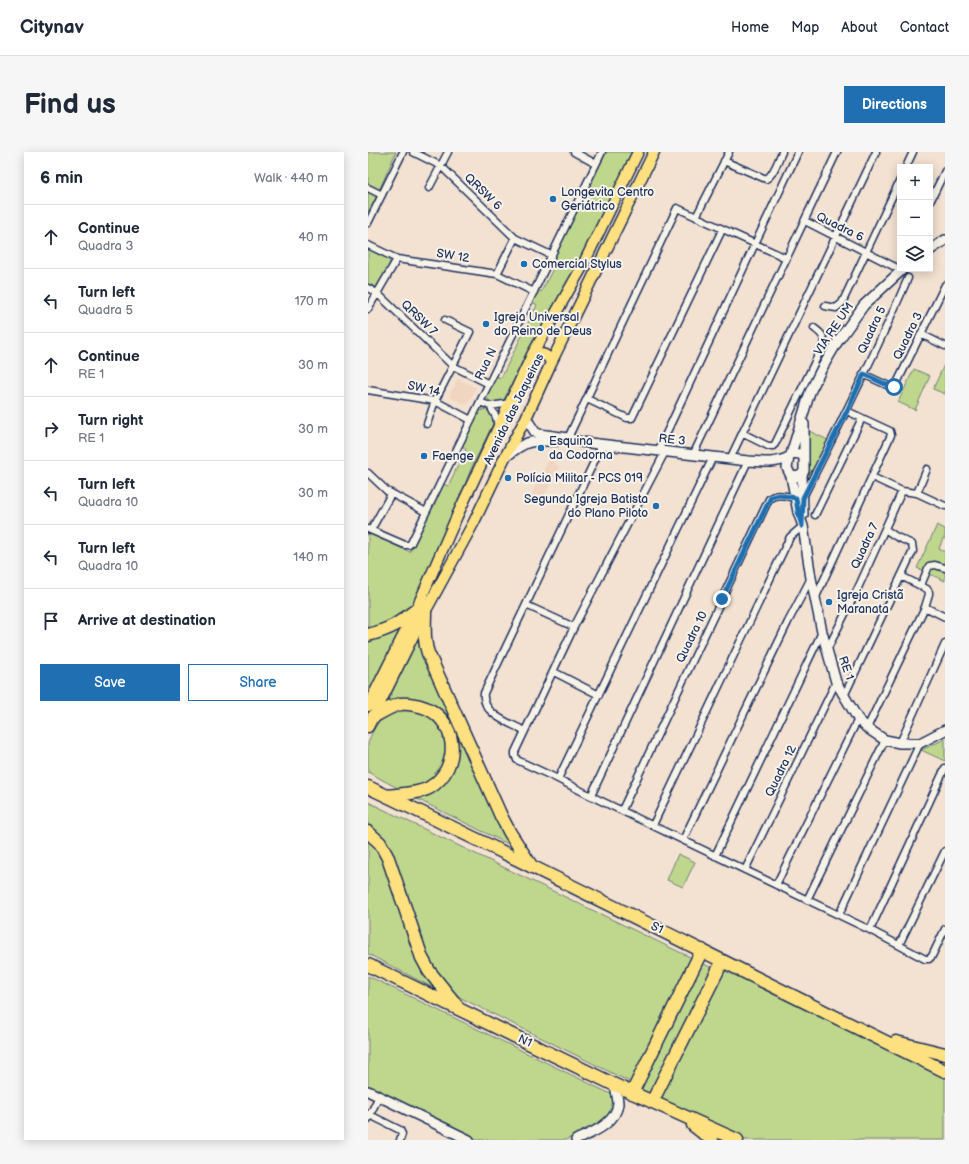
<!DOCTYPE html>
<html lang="en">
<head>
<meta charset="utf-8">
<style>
	body { margin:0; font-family:"Balsamiq Sans",sans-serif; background:#f6f6f7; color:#1f2937 }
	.controls { position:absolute; right:12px; top:12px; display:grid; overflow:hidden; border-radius:0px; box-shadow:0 2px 10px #0003 }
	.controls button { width:36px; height:36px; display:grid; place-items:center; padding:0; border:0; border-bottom:1px solid #e0e1e3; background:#fff; color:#1f2937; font:20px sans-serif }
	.stop { position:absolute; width:12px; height:12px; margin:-9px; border:3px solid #1f6fb2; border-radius:50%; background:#fff }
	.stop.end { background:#1f6fb2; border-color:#fff; box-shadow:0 1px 4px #0008 }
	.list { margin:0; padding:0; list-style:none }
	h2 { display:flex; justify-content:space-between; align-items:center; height:52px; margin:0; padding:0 16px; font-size:17px }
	h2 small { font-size:13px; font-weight:400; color:#747a83 }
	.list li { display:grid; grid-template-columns:26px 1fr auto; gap:12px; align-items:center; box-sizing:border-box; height:64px; padding:0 16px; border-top:1px solid #e0e1e3 }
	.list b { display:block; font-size:15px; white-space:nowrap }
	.list p { margin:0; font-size:13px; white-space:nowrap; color:#747a83 }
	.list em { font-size:13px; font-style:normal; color:#747a83 }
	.actions { display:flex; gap:8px; padding:12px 16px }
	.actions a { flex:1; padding:9px 0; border:1px solid #1f6fb2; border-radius:0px; text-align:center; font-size:14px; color:#1f6fb2 }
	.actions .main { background:#1f6fb2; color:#fff }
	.icon { flex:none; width:22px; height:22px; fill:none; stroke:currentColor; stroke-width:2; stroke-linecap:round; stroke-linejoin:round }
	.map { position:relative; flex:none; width:577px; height:988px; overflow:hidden; border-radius:0px }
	header { display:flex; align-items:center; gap:24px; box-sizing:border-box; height:56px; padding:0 20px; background:#fff; border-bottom:1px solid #e0e1e3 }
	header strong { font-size:19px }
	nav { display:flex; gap:22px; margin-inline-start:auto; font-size:14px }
	.intro { display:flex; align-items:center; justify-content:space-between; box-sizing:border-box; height:96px; padding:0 24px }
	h1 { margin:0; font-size:28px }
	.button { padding:10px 18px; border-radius:0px; background:#1f6fb2; color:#fff; font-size:14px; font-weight:700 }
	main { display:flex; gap:24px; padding:0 24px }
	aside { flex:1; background:#fff; border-radius:0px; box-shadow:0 2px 10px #0003 }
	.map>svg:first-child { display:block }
</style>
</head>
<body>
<header>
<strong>Citynav</strong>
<nav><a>Home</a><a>Map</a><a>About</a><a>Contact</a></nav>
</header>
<div class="intro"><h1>Find us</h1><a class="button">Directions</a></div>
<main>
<aside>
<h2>6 min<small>Walk · 440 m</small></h2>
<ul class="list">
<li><svg class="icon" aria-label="ahead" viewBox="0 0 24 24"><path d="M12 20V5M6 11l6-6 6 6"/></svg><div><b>Continue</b><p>Quadra 3</p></div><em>40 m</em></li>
<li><svg class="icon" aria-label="left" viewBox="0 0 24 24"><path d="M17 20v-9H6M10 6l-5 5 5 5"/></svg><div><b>Turn left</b><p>Quadra 5</p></div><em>170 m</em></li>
<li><svg class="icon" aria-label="ahead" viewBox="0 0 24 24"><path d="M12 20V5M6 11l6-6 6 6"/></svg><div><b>Continue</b><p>RE 1</p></div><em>30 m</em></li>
<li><svg class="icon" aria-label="right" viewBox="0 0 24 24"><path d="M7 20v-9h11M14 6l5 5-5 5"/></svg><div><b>Turn right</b><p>RE 1</p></div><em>30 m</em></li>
<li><svg class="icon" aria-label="left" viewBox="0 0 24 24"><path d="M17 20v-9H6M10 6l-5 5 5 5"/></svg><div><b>Turn left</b><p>Quadra 10</p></div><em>30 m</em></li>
<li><svg class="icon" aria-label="left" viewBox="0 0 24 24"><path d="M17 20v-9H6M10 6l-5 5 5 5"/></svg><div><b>Turn left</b><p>Quadra 10</p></div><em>140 m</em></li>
<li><svg class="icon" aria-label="arrive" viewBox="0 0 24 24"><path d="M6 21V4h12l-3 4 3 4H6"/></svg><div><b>Arrive at destination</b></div></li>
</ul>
<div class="actions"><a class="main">Save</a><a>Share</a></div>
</aside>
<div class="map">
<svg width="577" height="988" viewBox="0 0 577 988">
	<rect width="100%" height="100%" fill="#f3e1d1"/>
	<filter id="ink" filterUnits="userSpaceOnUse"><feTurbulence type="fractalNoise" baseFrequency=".025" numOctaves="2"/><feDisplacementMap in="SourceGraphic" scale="8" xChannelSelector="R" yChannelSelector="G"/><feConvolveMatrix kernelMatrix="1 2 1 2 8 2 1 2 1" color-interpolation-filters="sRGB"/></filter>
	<g filter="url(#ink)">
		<path fill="#f0d5c0" d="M90,227l18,9 -9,17 -18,-8 4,-9h2l1,-2 -2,-1z
			M181,308l10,6 -18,37 -11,-6z"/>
		<path fill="#bfd68d" stroke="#6d8276" d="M0,0h28l-22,50 -6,10z
			M237,0h30l-8,12 -11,21 -4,15 -37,75 -49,81 -21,42 -4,4h-10l-4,-4 1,-5 8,-17 5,2 36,-73 -5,-3 6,-12 3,2 14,-27 -4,-2z
			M0,96l19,9 3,6 -11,23 -4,3 -7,-2z
			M576,213h1v29l-12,-5z
			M546,217l16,7 -15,34 -17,-8z
			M117,257c6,2 9,8 8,15l-22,45 -30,77 -29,58 -6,9 -38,19v-99l42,19 33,-68 5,2 18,-37 -4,-3 16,-34z
			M439,278l23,11 -25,49z
			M569,373l8,4v10l-2,-1 -4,11 6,3v29l-28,-13z
			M39,468l-39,82v-64z
			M53,477l97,220 -105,-52c8,-3 21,-6 28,-12 21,-16 20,-51 3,-70 -4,-4 -9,-9 -14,-11 -20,-7 -27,-3 -46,1z
			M41,556l25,10 14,22 -2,22 -12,17 -18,9 -17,1 -31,-17c0,-8 0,-20 0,-28 6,-21 19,-35 41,-36z
			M577,587v22l-24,-11z
			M0,650l326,157 -62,124 -171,-85 -21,-17 -12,-17 -43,-120 -17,-16z
			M0,686l5,3 20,40 52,113 -77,-40z
			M310,702l17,8 -12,25 -16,-7z
			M332,810l14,7 -61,126 -15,-7z
			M358,819l219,107v62h-201l-80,-39 -3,-4 63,-125z
			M0,824l245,119 3,5 -2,11 -9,9 -39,20h-88l-110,-53z"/>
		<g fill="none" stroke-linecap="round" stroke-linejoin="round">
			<g stroke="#1b2f5e" stroke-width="9">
				<path id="street" d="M45,0l28,14 74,72 36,17
					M206,0l22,12
					M356,9l42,18c8,-4 12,-19 16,-27
					M538,15l7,-15
					M0,36l14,7
					M61,36l19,-36
					M562,50l15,-31
					M328,65l33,-65
					M437,69l96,49
					M0,71l35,-71
					M0,93l29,14 100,15 37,18
					M129,122l18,-36
					M0,136l9,5 76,73 36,18
					M457,154l11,2 6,-5 58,-123
					M0,157l29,-50
					M553,182l24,12
					M495,222l28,13 5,-2 49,-100
					M0,238l67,11 36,19
					M219,247l40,19h5l90,-188
					M112,250l10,4 21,-3
					M122,254l6,11 2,10
					M59,272l8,-23 35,-69 -25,-12
					M374,281l26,13h5l2,-2 49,-101c0,-8 -4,-10 -10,-15
					M199,288l110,-232 109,50
					M290,299l140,-299
					M297,300l-91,175 -59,125v3l2,5 41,19 33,17 279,134 55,29h4l3,-3 13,-27
					M325,303l144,-303
					M362,307l146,-307
					M0,321l19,18 39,21
					M504,325l30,14
					M549,341l10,-24
					M435,345c37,-72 73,-145 105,-219
					M447,363l47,-97
					M0,377l37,16h4l2,-2 191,-391
					M3,378l20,-36
					M553,433l8,-19 6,-1 10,3
					M447,447l76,-164 -1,-4 -43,-20
					M158,453l48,22
					M557,455l20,10
					M459,498l31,-62 44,-97 15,2 28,13
					M186,520l45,23
					M476,544l69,-145 -1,-7 -17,-8 -10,-7
					M499,576l58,-121 4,-13v-2l-2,-3 -26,-13
					M157,579c-15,-8 -44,-17 -41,-38l118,-248
					M532,591l45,-99
					M190,627l155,-322
					M223,644l157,-335
					M254,658l147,-311c8,-7 18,-2 27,-1
					M285,673l137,-288 13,-11
					M315,688l105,-218 23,-44
					M347,704l107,-224
					M377,718l91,-188
					M408,733l82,-166
					M439,748l78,-160
					M471,763l81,-172
					M502,778l75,-162
					M531,793l46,-94
					M0,962l32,16 2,4 -2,6
					M0,967l11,-23"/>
			</g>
			<g stroke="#1b2f5e" stroke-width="12">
				<path id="secondary" d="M562,98l15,-10
					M158,266l9,14 4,2 29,4 13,4 167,19c14,1 28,3 41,-4
					M423,302l19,-62 11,-22 17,-29 26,-36 39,-36
					M139,304c20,-17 25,-15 50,-15
					M435,304l-3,-2 -7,-1 -4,4 -2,11 4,8c5,1 7,1 11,-2l2,-3v-47
					M434,322l1,41
					M423,324l7,36 5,14 8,52 11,54 14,50 22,37 9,9 18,12 15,3h20l25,-13
					M0,939l101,49
					M208,988c15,-7 40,-16 42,-36 0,-6 -2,-12 -3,-19"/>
			</g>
			<g stroke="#1b2f5e" stroke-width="13">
				<path id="primary" d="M164,203c9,-2 16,-2 19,8
					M0,554l48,-96 41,-94 75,-161 50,-88 56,-115
					M0,575l57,-115 49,-90 31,-65 21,-39 25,-55 103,-211"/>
			</g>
			<g stroke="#1b2f5e" stroke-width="15">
				<path id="highway" d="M57,460c0,14 -2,28 3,41l73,163 9,17 22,34
					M0,483c23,-6 30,-11 48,-25
					M5,565c9,-5 18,-11 28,-13 7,-1 12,1 19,2 38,10 43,62 9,82 -11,6 -29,6 -42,8
					M0,635c194,92 384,190 577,284
					M0,680l12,11 8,15 34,100 7,13 28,35
					M0,813l247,120 122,55
					M528,890l49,12
					M264,941l70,-143
					M284,950l70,-140
					M325,973l19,15"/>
			</g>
			<use href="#street" stroke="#f7f3e8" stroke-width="6"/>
			<use href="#secondary" stroke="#f7f3e8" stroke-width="9"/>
			<use href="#primary" stroke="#fde080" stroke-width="10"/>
			<use href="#highway" stroke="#fde080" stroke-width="12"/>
		</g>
	</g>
	<g fill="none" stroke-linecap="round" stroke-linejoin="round" filter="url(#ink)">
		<path stroke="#1f6fb2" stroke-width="5" d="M354,447l49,-102 8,-2 17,3 2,14 4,14 1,-28 44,-87 17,-37 27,13h3"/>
	</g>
	<g fill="#1f6fb2" stroke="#f7f3e8" stroke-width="1.5">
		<circle cx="185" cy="47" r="4"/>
		<circle cx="156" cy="112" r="4"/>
		<circle cx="118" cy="172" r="4"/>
		<circle cx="173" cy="296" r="4"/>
		<circle cx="56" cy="304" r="4"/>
		<circle cx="140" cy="326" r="4"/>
		<circle cx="288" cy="354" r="4"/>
		<circle cx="461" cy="450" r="4"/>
	</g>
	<g text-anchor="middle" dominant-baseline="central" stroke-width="4" stroke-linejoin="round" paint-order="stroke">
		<g font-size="12" fill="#1b2f5e" stroke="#f7f3e8">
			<text transform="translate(115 40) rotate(44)">QRSW 6</text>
			<text transform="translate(472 75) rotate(26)">Quadra 6</text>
			<text transform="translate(85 104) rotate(9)">SW 12</text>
			<text transform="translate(51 166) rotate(44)">QRSW 7</text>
			<text transform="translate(466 177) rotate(-56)">VIA RE UM</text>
			<text transform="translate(504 178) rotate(-65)">Quadra 5</text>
			<text transform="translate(540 184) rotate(-64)">Quadra 3</text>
			<text transform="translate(118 212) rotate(-64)">Rua N</text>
			<text transform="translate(56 237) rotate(13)">SW 14</text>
			<text transform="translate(146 257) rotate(-64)">Avenida das Jaqueiras</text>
			<text transform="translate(304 288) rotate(6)">RE 3</text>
			<text transform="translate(497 394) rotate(-65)">Quadra 7</text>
			<text transform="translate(324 485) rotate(-64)">Quadra 10</text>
			<text transform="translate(478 516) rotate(71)">RE 1</text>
			<text transform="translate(413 619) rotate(-64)">Quadra 12</text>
			<text transform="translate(289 776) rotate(26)">S1</text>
			<text transform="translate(157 889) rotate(26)">N1</text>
		</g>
		<g font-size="12" fill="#1b2f5e" stroke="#f7f3e8" text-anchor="start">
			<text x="193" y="40">Longevita Centro<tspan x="193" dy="14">Geriátrico</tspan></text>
			<text x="164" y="112">Comercial Stylus</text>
			<text x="126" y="165">Igreja Universal<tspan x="126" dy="14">do Reino de Deus</tspan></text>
			<text x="181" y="289">Esquina<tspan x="181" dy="14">da Codorna</tspan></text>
			<text x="64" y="304">Faenge</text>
			<text x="148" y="326">Polícia Militar - PCS 019</text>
			<text x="280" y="347" text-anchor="end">Segunda Igreja Batista<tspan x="280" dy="14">do Plano Piloto</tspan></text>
			<text x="469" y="443">Igreja Cristã<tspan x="469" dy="14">Maranata</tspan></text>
		</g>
	</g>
</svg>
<div class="controls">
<button>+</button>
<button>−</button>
<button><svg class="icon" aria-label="layers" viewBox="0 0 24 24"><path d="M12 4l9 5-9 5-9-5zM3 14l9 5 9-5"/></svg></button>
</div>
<div class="stop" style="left:526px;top:235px"></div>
<div class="stop end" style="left:354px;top:447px"></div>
</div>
</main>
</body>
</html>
